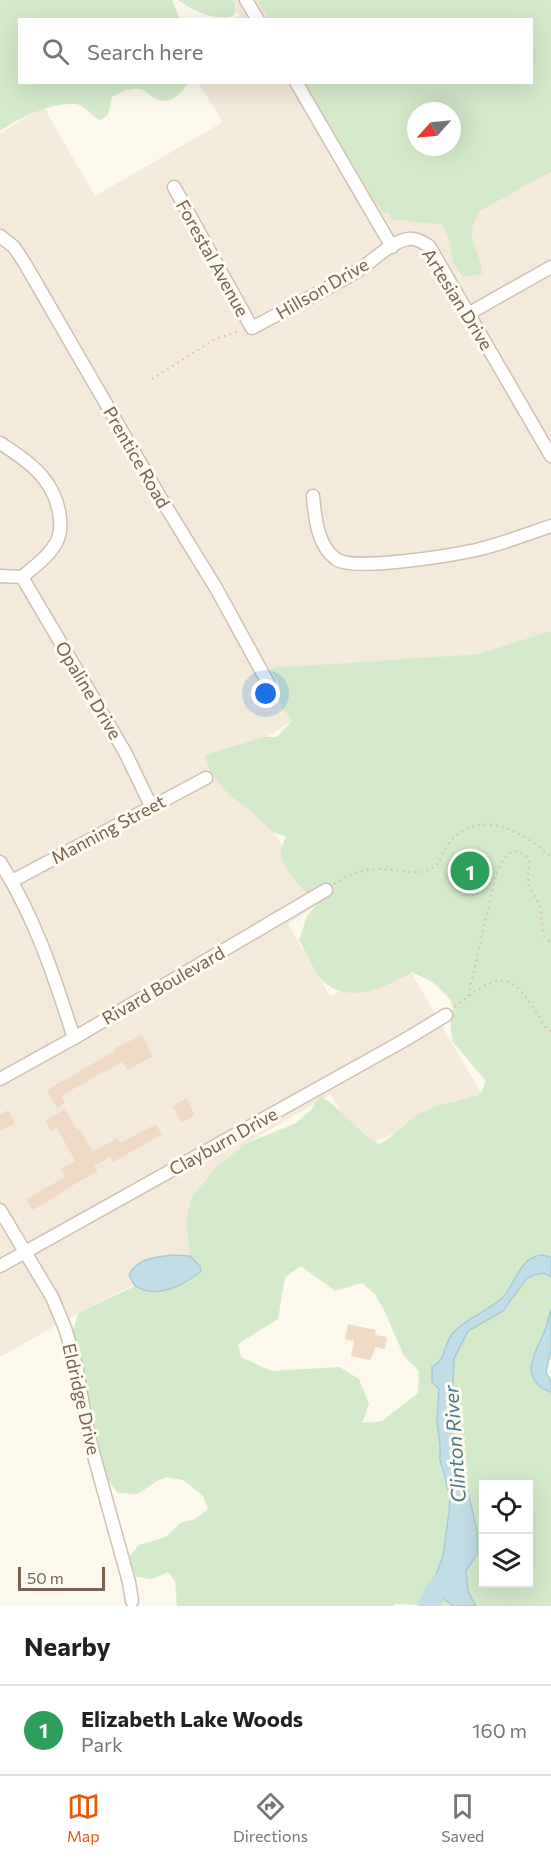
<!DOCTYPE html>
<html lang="en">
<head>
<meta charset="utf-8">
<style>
	body { margin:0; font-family:Commissioner,sans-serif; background:#f2f2f2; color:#202124 }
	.controls { position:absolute; right:18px; bottom:18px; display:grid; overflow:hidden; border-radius:0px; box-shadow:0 6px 24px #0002 }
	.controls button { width:54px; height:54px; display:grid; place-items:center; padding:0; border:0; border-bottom:2px solid #e0e0e0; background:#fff; color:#202124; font:30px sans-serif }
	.compass { position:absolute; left:407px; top:102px; width:54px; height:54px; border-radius:50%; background:#fff; box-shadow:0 6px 24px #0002; rotate:243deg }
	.scale { position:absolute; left:18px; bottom:15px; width:87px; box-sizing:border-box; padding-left:6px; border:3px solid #78614f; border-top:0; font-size:16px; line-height:21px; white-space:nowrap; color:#78614f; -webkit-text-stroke:4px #fefbf3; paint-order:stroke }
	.you { position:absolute; left:266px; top:694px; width:21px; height:21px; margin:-15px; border:4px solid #fff; border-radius:50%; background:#1a73e8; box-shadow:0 0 0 9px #1a73e833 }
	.badge { display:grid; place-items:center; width:39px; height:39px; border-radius:50%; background:#ea580c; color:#fff; font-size:20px; font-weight:700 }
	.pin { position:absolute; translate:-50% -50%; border:3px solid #fff; box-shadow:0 2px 6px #0006 }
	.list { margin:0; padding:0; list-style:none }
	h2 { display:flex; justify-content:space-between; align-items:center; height:78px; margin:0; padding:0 24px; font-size:26px }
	h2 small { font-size:20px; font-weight:400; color:#757577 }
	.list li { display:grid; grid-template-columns:39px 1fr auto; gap:18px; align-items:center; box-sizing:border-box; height:90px; padding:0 24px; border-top:2px solid #e0e0e0 }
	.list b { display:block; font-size:22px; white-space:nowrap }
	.list p { margin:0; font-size:20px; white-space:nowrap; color:#757577 }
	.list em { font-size:20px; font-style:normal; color:#757577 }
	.icon { flex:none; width:33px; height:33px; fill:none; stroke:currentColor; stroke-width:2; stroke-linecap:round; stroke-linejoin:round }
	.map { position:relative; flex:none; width:551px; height:1606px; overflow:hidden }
	.search { position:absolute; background:#fff; box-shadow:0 6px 24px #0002; left:18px; right:18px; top:18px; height:66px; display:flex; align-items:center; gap:15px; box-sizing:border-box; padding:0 21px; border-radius:0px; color:#757577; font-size:22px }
	.sheet { height:168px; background:#fff }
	nav { display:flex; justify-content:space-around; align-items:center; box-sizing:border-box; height:84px; border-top:2px solid #e0e0e0; background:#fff; font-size:16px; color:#757577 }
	nav a { display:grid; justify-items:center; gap:3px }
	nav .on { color:#ea580c }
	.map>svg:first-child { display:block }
</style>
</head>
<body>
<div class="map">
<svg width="551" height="1606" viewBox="0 0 551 1606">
	<rect width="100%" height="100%" fill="#fcf8ec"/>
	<path fill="#f4eadb" d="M231,0h32l12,19h-41l6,-3z
		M198,83h114l166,129 73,-40v459l-73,23 -207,14 21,53 -62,39 87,144 -29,20 42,72 73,-38 78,135 -121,56 -29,-55 -84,49 -30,23 -26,32 -5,25 4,33 -112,57 -78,44v-1223l43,-28 52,90 128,-74z"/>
	<path fill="#d4eaca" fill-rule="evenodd" d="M0,0h172l8,19 -160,1v62l168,1c-8,11 -19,24 -34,15 -4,-2 -7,-7 -11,-8 -11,-4 -22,2 -31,7l-4,18 -8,5c-9,-3 -14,-14 -23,-16 -23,-3 -59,14 -77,27z
		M178,0h55l3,11 -3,5c-17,6 -41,-6 -55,-16z
		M257,0h294v172l-73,40c-1,5 -6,14 -6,18 -1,13 10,29 10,44l-19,3 -9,-13 -5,-24 -6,-15 -51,-6 -3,-6h-5l-11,-14 -68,-116 227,-1v-62l-264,-1zM416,111h36v36h-36z
		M551,631v626l-9,-2 -22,16 -18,27 -52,39 -5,11 -3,13 -4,34 -1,26 3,25 1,23 9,28 -1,16 -6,43 -9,24 1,11 18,15 -58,-2 -2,2h-216l-2,-25 -7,-9 -16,7 -16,-2 -7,-20 10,-12 27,-8 14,-14 15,-4 13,-10 -5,-13 -20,-16 -16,-3 -12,5 -17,12 -20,-1 -11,-14 -10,-26 -12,-72 -12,-50 5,-18 57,-27 14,5 35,-7 17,-13 -1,-5 -10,-10 -4,-33 5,-25 26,-32 30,-23 49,-20 15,-13 9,-14c25,14 35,35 59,48 17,-8 27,-23 43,-32 18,-10 40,-9 59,-19l5,-12 -34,-40 -2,-23 3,-9 -3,-10 -16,-16 -22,-11c-26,15 -64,34 -90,8 -9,-10 -16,-28 -23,-40l8,-24 10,-12c-11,-15 -36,-32 -36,-52 0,-4 3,-11 5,-15l-13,-5 -23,-22 -21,-15 -19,-23 -5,-17 59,-18h13l15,-16 -10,-14 -6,-17 4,-4 -10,-18 208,-14zM301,1266l34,25 27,-8 13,11 10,18 19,44 15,15 -1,22 -36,28 -20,2 7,-19 -10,-25 -20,-12 -68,4 -30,-14 -3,-13 40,-25 7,-42z
		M544,1273l7,4v33l-6,21 -14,30 20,30v215h-75l-8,-15 -18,-143 6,-4c-3,-32 -13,-85 11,-112 10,-11 28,-13 39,-24 16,-16 10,-31 38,-35zM484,1484h44v100h-44z"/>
	<path fill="#c1dde6" stroke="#a7ccd8" stroke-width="1.5" d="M171,1255l19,1 10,10 1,5c-13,11 -34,23 -52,20 -5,0 -10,-3 -14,-5l-6,-11c9,-17 24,-17 42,-20z
		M542,1255l9,2v20l-7,-4 -10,2 -7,3 -24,33 -35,20 -14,28 -2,53 4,47 7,11 14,60v24l-11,17 2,20 8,15h-23l-18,-15 -1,-11 9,-24 6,-44 1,-15 -10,-37v-14l-3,-25 2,-32 -7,-7v-15c16,-9 10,-21 21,-34 14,-16 34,-21 49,-35 14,-14 17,-41 40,-43z
		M551,1310v40l-5,22 5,10v10c-32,-11 -18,-38 -7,-59 3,-7 4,-15 7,-23z"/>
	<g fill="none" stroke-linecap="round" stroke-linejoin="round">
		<path stroke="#c1dde6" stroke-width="21" d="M428,1606l2,-1 5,-14 19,-20"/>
	</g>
	<path fill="#f1dac5" d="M142,1035l11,21 -26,14 -5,-8 -61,34 4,7 -8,5 -10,-18 69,-40 -1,-2z
		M186,1098l9,17 -13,8 -10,-17z
		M65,1109l13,21 2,-1 12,23 26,-14 2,5 36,-19 6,11 -49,27 -3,-5 -16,9 4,5 -37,21 1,1 -29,17 -7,-11 39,-22 -4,-8 14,-8 -18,-33 -6,3 -6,-10z
		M8,1110l7,13 -15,8v-16z
		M348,1324l28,6 -1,5 12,2 -2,12 -9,-2 -6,13 -19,-4 3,-15 -9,-2z"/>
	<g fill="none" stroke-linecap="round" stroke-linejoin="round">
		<g stroke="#cfc1b1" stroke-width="15">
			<path id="street" d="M246,0l12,20
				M296,82l96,165
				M174,187l78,141c35,-19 71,-36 105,-57 17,-10 31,-28 51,-32 9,-1 14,3 21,7l122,210
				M0,236l14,11 10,15 136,235 56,91 52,95
				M468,314l83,-47
				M0,443c27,17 53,35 59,69 2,10 2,22 -3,31 -8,14 -22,24 -34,34l-22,-1
				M313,496c2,21 4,49 23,63 16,13 117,-4 140,-9 26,-6 51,-16 75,-24
				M22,577l103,175 26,54
				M0,862c36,58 53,111 74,176
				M12,881l194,-103
				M0,1079l74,-41 252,-148
				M0,1210l52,87 13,31 11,37 12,69 41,148 3,19
				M0,1266l403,-225 43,-26"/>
		</g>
		<path stroke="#d7bea7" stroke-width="2" stroke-dasharray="1.5 4.5" stroke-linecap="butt" d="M152,379l63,-40 25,-8
			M334,884c33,-21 47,-15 84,-11 29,-8 17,-12 31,-30 31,-37 75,-11 102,14
			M468,996l28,-122c7,-16 18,-34 33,-14l-1,24 12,22 4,30 7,7
			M455,1007c54,-45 59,-29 92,22l4,2"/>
		<use href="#street" stroke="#fff" stroke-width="12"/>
	</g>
	<g text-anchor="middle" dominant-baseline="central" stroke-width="6" stroke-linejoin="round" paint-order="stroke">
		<g font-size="18" fill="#78614f" stroke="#fefbf3">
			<text transform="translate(213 258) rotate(61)">Forestal Avenue</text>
			<text transform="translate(322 288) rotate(-30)">Hillson Drive</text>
			<text transform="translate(458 299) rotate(58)">Artesian Drive</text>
			<text transform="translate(137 457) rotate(60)">Prentice Road</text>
			<text transform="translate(89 690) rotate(59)">Opaline Drive</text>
			<text transform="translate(108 829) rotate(-28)">Manning Street</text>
			<text transform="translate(163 985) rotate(-30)">Rivard Boulevard</text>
			<text transform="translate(223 1141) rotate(-29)">Clayburn Drive</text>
			<text transform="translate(82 1399) rotate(77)">Eldridge Drive</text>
		</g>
		<g font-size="20" font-style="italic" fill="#49798a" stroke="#fefbf3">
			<text transform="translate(454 1444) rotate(-94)">Clinton River</text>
		</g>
	</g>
</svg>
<div class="controls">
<button><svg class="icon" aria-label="locate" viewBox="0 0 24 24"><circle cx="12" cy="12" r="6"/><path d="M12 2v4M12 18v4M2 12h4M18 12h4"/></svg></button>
<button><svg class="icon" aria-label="layers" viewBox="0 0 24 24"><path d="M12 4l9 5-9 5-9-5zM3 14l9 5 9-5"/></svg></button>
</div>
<svg class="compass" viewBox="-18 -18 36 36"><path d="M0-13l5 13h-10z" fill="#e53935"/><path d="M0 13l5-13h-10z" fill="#757577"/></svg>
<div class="scale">50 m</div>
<div class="you"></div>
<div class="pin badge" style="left:470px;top:871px;background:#2e9e5b">1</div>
<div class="search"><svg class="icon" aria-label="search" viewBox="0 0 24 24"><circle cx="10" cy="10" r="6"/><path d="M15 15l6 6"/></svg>Search here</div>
</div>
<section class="sheet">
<h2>Nearby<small></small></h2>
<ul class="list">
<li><span class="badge" style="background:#2e9e5b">1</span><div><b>Elizabeth Lake Woods</b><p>Park</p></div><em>160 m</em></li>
</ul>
</section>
<nav>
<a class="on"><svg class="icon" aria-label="map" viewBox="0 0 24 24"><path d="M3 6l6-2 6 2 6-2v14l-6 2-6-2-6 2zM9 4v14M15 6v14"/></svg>Map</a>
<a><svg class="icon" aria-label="directions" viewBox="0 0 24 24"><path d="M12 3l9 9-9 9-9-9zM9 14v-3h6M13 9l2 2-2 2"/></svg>Directions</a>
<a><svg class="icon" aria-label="saved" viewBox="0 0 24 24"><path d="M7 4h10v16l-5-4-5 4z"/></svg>Saved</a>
</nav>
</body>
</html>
